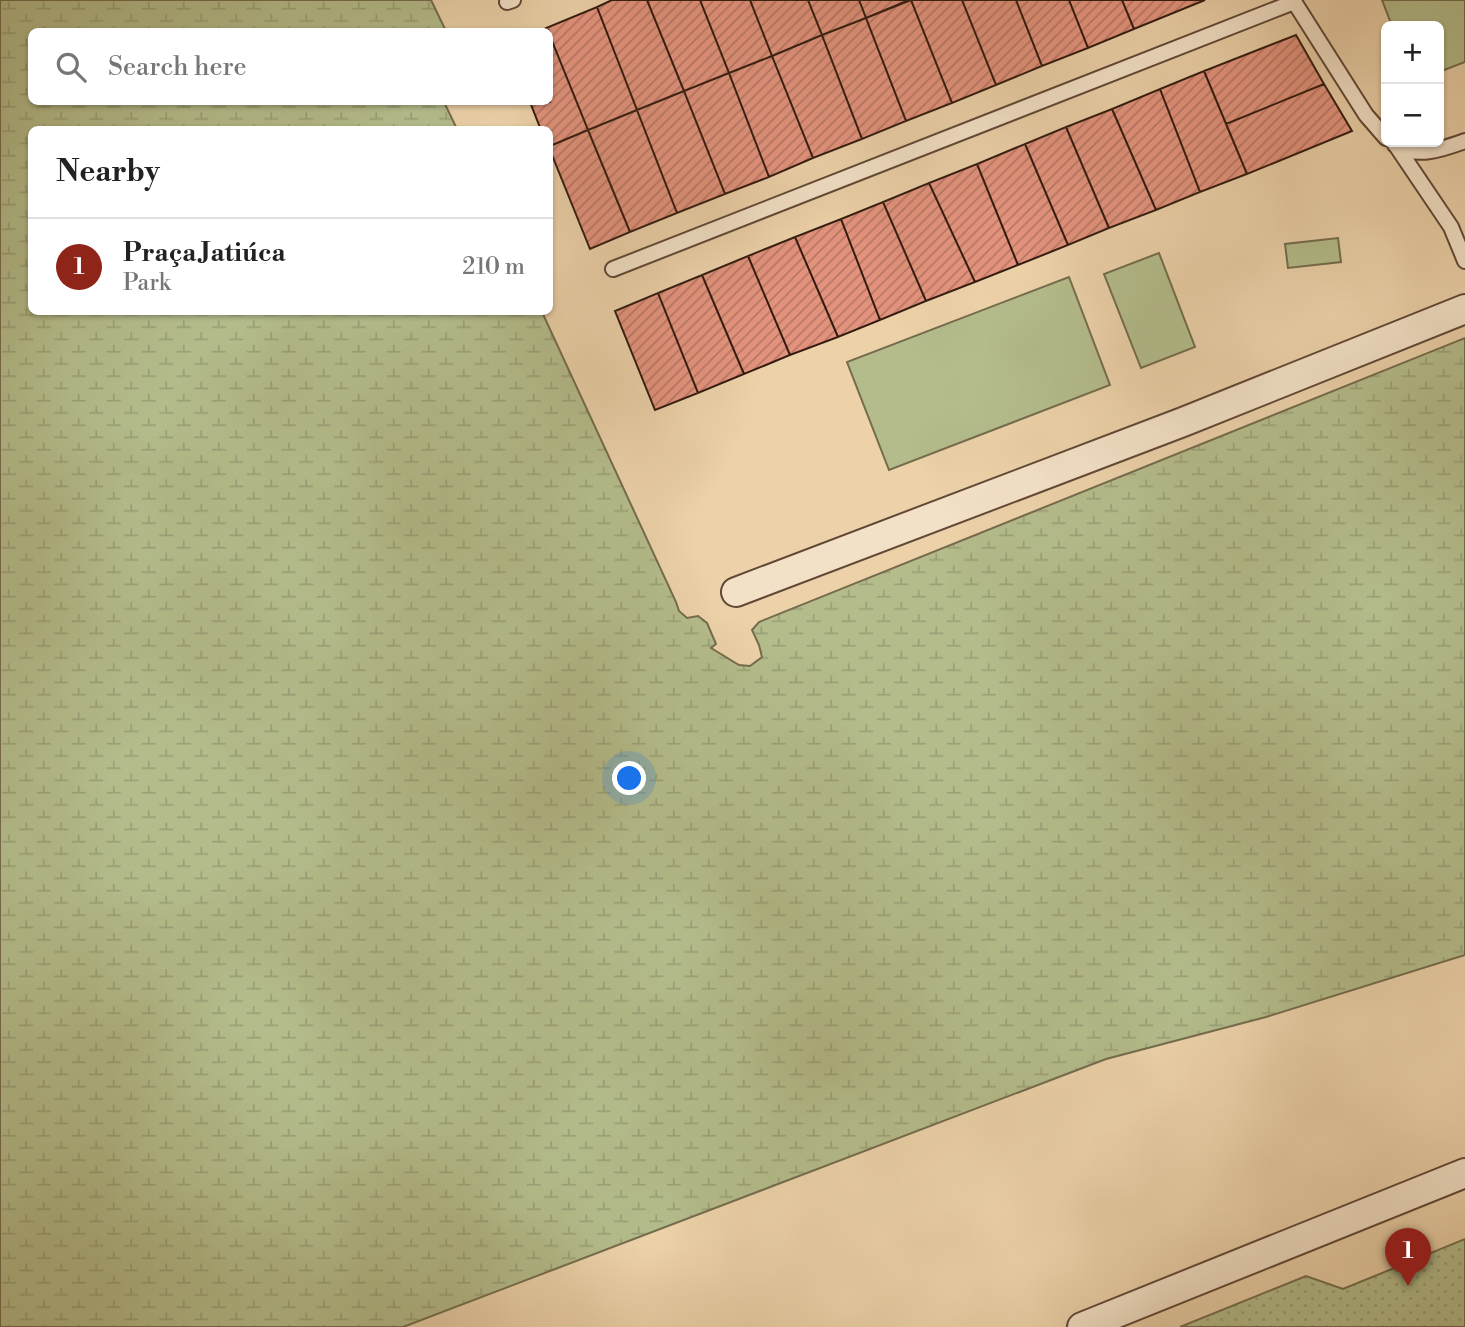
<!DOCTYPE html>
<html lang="en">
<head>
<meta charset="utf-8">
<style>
	body { margin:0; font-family:"Libre Bodoni",serif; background:#f2f2f2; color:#222 }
	.controls { position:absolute; right:21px; top:21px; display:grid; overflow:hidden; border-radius:10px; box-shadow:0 2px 5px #0004 }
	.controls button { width:63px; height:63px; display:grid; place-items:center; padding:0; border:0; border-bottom:2px solid #e0e0e0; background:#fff; color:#222; font:35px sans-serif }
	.you { position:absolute; left:630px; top:779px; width:24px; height:24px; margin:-18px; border:5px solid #fff; border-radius:50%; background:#1a73e8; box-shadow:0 0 0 10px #1a73e833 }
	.badge { display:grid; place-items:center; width:46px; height:46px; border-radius:50%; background:#8f2418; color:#fff; font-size:23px; font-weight:700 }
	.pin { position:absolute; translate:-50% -58px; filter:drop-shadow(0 2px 4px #0008) }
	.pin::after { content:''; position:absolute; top:37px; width:24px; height:21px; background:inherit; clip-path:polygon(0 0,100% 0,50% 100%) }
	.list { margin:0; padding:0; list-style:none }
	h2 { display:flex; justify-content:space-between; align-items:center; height:91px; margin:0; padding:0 28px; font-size:30px }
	h2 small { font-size:23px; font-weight:400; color:#767676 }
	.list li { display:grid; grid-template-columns:46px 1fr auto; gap:21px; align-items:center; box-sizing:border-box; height:98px; padding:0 28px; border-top:2px solid #e0e0e0 }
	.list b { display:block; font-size:26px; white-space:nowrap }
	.list p { margin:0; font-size:23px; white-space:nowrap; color:#767676 }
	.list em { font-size:23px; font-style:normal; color:#767676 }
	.icon { flex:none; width:38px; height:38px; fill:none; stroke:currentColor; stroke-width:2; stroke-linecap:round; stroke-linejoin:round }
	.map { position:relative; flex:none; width:1465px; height:1327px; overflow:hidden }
	.search { position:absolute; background:#fff; box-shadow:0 2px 5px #0004; left:28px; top:28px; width:525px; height:77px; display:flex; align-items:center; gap:18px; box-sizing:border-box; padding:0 24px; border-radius:10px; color:#767676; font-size:26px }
	.panel { position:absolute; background:#fff; box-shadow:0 2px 5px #0004; left:28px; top:126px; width:525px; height:189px; border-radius:10px }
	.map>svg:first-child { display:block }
</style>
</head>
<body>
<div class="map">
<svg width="1465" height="1327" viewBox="0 0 1465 1327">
	<defs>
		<pattern id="grass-dots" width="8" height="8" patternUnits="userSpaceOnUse" patternTransform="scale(1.75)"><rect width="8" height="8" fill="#b4bc8b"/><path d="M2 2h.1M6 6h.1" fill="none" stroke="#9ba177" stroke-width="1.8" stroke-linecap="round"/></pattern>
		<pattern id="wetland-marsh" width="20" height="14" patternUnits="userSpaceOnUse" patternTransform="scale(1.75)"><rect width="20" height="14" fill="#b4bc8b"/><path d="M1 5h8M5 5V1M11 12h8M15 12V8" fill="none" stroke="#9ba177"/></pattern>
		<pattern id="building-hatch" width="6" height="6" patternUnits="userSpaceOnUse" patternTransform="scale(1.75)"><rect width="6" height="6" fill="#e3937d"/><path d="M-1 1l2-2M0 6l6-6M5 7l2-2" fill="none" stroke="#b97765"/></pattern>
	</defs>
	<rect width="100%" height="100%" fill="#ecd1a9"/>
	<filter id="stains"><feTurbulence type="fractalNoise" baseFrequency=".00286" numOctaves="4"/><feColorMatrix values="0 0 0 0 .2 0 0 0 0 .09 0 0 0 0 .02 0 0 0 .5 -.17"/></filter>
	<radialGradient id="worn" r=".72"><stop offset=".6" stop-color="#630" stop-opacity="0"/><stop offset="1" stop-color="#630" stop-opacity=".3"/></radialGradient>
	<path fill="url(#grass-dots)" stroke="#746c4d" stroke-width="2" d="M1465,1239v88h-285l126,-51 37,13z"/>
	<path fill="url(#wetland-marsh)" stroke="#746c4d" stroke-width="2" d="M0,0h431l15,31 -414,1v70h412l13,27 -425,1v182h510l134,290 3,9 8,7 11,-2 9,7 9,21 -5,4 28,17 11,1 12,-9 -3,-12 -7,-15 7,-8 706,-284v617l-199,62 -160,42 -703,268h-403z"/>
	<path fill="#b4bc8b" stroke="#746c4d" stroke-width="2" d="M1382,0h83v62l-26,10v-46h-47z
		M1338,238l3,24 -53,6 -3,-24z
		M1159,253l36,94 -54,21 -37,-94z
		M1069,277l41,108 -221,85 -42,-108z"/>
	<path fill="url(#building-hatch)" stroke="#331b0f" stroke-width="2" d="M612,0h35l37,91 -47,19 -40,-103z
		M647,0h53l29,73 -45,18z
		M700,0h50l22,56 -43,17z
		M750,0h58l14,35 -50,21z
		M808,0h51l7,18 -44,17z
		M859,0h50l-43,18z
		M911,0h51l34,85 -44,18z
		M911,0l41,103 -46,18 -40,-103z
		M962,0h54l26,66 -46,19z
		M1016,0h53l19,48 -46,18z
		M1069,0h53l12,29 -46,19z
		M1122,0h83l-71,29z
		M597,7l40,103 -49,20 -38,-94v-4l-4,-4z
		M866,18l40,103 -44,18 -40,-104z
		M822,35l40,104 -49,19 -41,-102z
		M1296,35l28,49 -98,40 -22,-53z
		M550,36l38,94 -38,16v-16h-9l-11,-28h20z
		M772,56l41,102 -44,19 -40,-104z
		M1204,71l43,103 -47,18 -40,-103z
		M729,73l40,104 -44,17 -41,-103z
		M1324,84l28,47 -105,43 -21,-50z
		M1160,89l40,103 -44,18 -44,-101z
		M684,91l41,103 -48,19 -40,-103z
		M1112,109l44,101 -47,18 -43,-101z
		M637,110l40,103 -47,19 -42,-102z
		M1066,127l43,101 -41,17 -43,-101z
		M588,130l42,102 -40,17 -40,-99v-4z
		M1025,144l43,101 -50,20 -41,-101z
		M977,164l41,101 -43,17 -46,-99z
		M929,183l46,99 -49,19 -43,-99z
		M883,202l43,99 -46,19 -39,-101z
		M841,219l39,101 -42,17 -43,-100z
		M795,237l43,100 -48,18 -42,-99z
		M748,256l42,99 -46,19 -42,-99z
		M702,275l42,99 -46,19 -40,-100z
		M658,293l40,100 -43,17 -40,-99z"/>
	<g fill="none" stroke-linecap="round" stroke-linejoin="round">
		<g stroke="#614836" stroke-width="18">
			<path id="service" d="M1293,0l73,115 20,23
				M507,2l6,-2
				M1395,145c24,13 45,5 70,-4
				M1397,147l54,80 14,34
				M613,269l681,-267"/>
		</g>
		<g stroke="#614836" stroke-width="32">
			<path id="minor" d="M736,592l447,-170 282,-113
				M1082,1327l383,-154"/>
		</g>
		<use href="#service" stroke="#f3e1c7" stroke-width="14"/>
		<use href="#minor" stroke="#f3e1c7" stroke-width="28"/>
	</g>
	<rect width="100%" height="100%" filter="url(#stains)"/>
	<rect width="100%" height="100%" fill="url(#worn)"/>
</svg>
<div class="controls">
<button>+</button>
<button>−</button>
</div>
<div class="you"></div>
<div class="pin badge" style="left:1408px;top:1286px">1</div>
<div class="search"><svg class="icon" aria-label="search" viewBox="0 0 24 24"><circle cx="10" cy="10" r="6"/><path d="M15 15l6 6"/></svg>Search here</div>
<section class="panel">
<h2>Nearby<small></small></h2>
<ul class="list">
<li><span class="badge">1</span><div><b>Praça Jatiúca</b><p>Park</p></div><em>210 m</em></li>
</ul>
</section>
</div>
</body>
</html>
